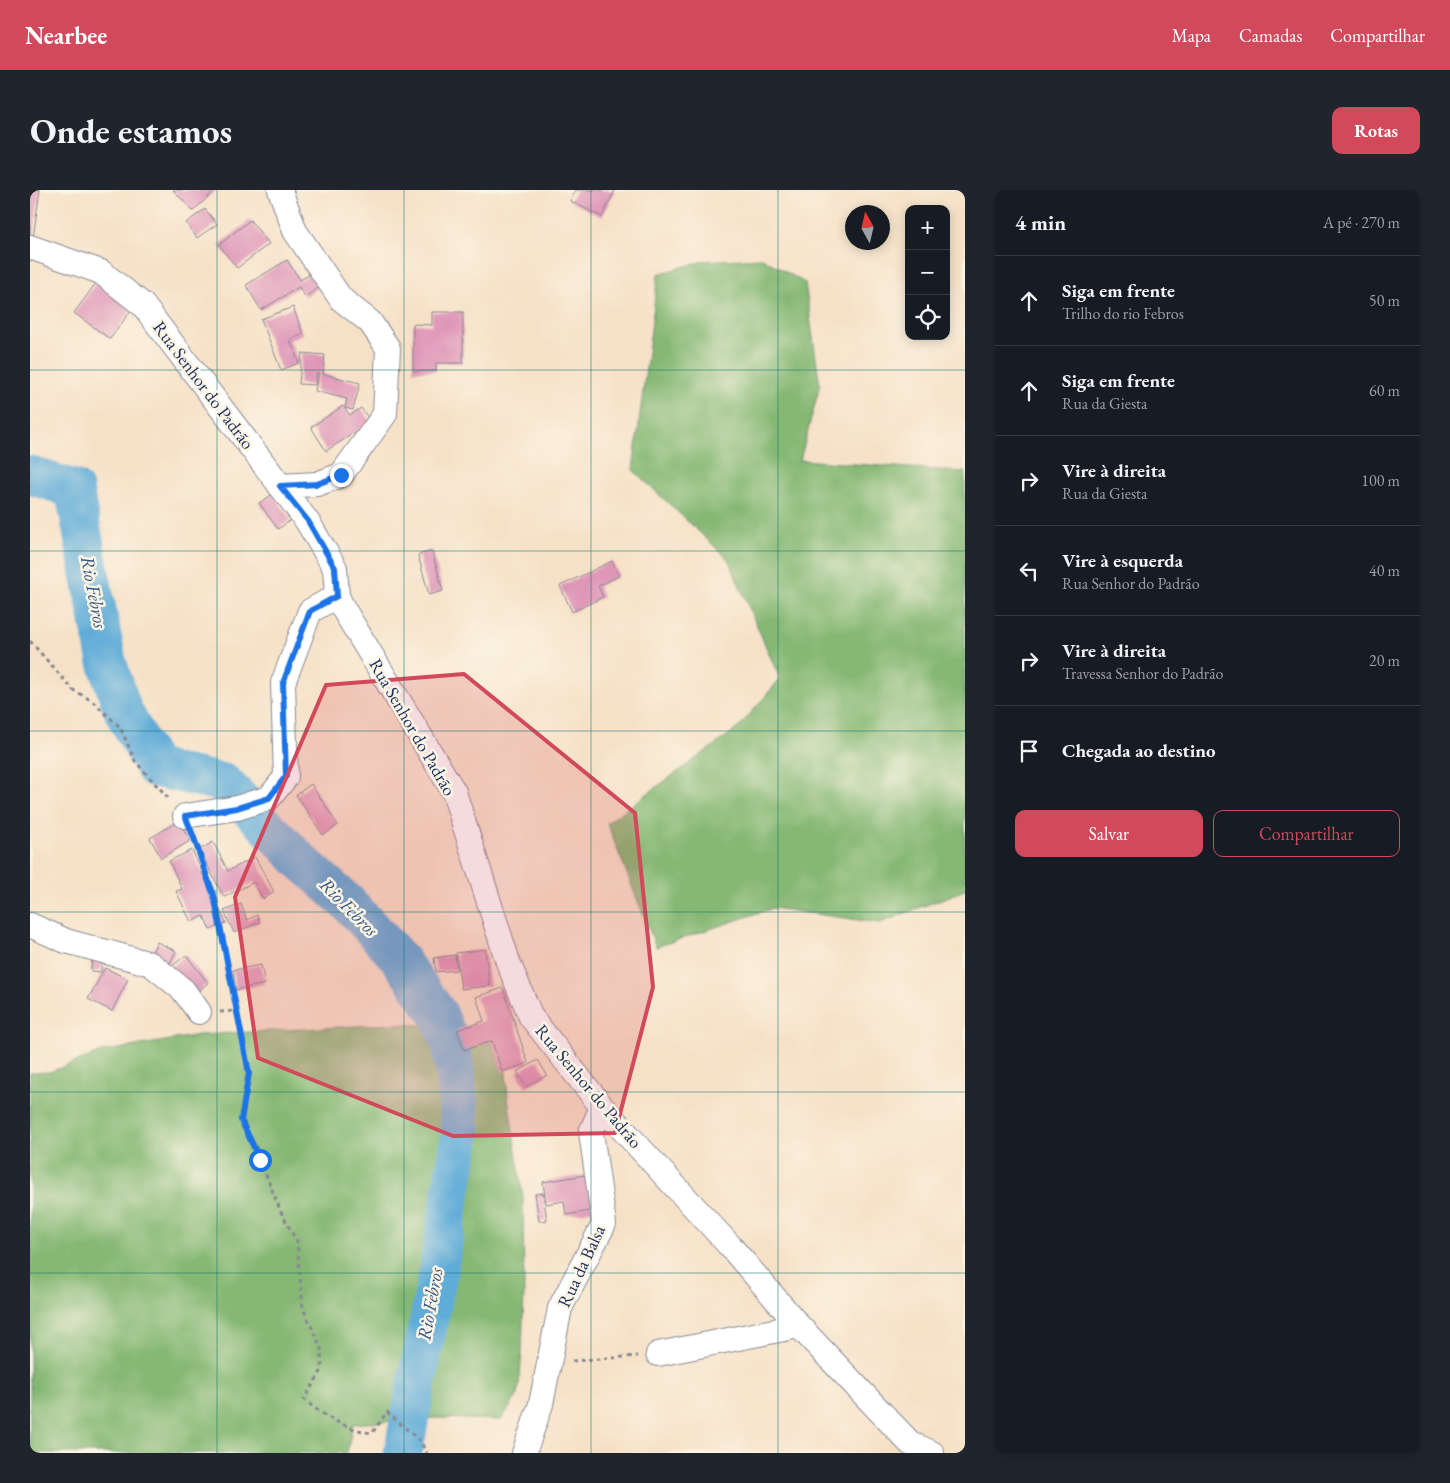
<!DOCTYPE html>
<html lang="pt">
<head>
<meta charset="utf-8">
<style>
	body { margin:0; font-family:"EB Garamond",serif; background:#20242c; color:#f1f3f6 }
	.controls { position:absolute; right:15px; top:15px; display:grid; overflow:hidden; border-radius:10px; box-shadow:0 2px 12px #0003 }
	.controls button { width:45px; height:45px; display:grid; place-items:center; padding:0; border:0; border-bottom:1px solid #363941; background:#171b24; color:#f1f3f6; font:25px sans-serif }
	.compass { position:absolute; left:815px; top:15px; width:45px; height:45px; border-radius:50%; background:#171b24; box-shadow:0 2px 12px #0003; rotate:352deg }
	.stop { position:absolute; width:15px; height:15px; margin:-11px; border:4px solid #1a73e8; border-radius:50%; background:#fff }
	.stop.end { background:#1a73e8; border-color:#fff; box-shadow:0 1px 5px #0008 }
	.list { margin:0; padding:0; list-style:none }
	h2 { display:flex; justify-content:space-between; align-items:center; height:65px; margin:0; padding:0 20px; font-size:21px }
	h2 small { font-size:16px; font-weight:400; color:#9ea1a6 }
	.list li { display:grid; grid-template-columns:32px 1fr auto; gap:15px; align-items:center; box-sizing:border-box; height:90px; padding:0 20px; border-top:1px solid #363941 }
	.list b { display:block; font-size:19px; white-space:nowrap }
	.list p { margin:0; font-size:16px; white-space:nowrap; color:#9ea1a6 }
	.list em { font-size:16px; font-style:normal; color:#9ea1a6 }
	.actions { display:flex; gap:10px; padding:15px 20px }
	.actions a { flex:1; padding:11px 0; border:1px solid #d1495b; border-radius:10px; text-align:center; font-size:18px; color:#d1495b }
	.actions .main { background:#d1495b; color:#fff }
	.icon { flex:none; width:28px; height:28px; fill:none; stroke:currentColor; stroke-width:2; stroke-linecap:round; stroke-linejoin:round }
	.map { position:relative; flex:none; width:935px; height:1263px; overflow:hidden; border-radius:10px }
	header { display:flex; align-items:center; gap:30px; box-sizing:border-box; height:70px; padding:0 25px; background:#d1495b; color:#fff }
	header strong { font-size:24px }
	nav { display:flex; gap:28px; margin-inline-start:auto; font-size:18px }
	.intro { display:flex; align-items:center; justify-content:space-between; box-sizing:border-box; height:120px; padding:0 30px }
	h1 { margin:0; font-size:35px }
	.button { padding:12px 22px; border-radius:10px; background:#d1495b; color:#fff; font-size:18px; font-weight:700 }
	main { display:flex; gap:30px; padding:0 30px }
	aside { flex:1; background:#171b24; border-radius:10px; box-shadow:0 2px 12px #0003 }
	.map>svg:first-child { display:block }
</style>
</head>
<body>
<header>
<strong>Nearbee</strong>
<nav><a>Mapa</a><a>Camadas</a><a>Compartilhar</a></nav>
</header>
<div class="intro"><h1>Onde estamos</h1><a class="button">Rotas</a></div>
<main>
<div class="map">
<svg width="935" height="1263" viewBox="0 0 935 1263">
	<rect width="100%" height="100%" fill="#fcf5e5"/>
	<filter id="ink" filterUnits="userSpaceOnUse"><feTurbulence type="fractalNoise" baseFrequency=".02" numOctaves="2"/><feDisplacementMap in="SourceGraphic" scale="10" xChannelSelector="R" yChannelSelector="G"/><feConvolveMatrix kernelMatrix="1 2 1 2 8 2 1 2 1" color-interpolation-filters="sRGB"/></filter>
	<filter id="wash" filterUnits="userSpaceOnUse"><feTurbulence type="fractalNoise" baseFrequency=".0096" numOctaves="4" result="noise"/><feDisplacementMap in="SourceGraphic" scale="20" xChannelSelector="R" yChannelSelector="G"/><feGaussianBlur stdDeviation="1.12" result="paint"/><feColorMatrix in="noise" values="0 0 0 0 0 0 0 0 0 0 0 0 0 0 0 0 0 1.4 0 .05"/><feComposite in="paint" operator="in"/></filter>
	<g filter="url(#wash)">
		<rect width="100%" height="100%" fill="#f6e1c7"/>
		<path fill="#85b873" stroke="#507468" d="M732,68l43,25 15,102 -20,75 165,12v418l-85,33 -107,-15 -117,39 -49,-124 131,-95 42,-49 -52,-120 -95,-89 25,-196 45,-13z
			M360,834l86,3 27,13 5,58 15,98 1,95 -2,62 -4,42 -17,25 -67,-2 -81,6 -6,29h-317v-380l20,-1 51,-20 98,-17z"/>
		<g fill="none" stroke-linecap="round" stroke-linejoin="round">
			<path stroke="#5facd8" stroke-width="39" d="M0,285l44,14 33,173 16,49 32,57 69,15 77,78 47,42 50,54 41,58 11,27 5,28 6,64 -24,144 -34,175"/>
		</g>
		<g id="blocks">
			<path fill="#df97b8" d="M0,0h10l-7,48 -3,-1z
				M143,0h43l-23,21z
				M546,0h39l-13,27 -32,-16z
				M175,19l12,15 -20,14 -11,-15z
				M220,30l19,24 -32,24 -18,-23z
				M257,70l13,20 16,-9 8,13 -19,13 -6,-10 -38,23 -15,-25z
				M66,93l36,26 -22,30 -36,-26z
				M263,117l10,27 -13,6 9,23 -18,7 -20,-51z
				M402,122h31v51h-27v8h-23v-47l19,1z
				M272,163l23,2 -2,19 37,9 -7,27 -8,-2 2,-9 -32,-8 4,-18h-2l-2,12 -16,-1z
				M313,216l7,9 11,-7 10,14 -45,29 -15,-24z
				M243,304l18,26 -13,9 -19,-26z
				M402,361l11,40 -14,4 -11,-40z
				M582,371l7,15 -21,10 5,11 -31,15 -12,-26z
				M281,594l27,41 -15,10 -27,-40z
				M149,631l11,20 -29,17 -11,-20z
				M183,652l15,29 27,-14 19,35 -11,7 -9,-17 -30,15 -25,-47z
				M162,660l34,73 -16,7 -6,-14 -13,6 -15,-31 6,-2 -13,-28z
				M211,714l6,16 10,-5 3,7 -26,11 -10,-22z
				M127,752l19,9 -7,14 -19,-9z
				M455,759l5,37 -29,3 -5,-36z
				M62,762h10l-1,20 -10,-1z
				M156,765l22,28 -14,12 -23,-28z
				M425,765l2,15 -21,2 -2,-14z
				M231,775l4,19 -29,6 -3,-20z
				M75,778l23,11 -16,32 -24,-12z
				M473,798l25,75 -26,9 -10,-31 -28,9 -7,-20 27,-9 -8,-24z
				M508,870l9,15 -21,12 -9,-15z
				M561,984l5,36 -30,5 -2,-14 -18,3 -3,-22z
				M513,1003l4,27 -8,1 -4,-27z"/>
		</g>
	</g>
	<g filter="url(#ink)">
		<use href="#blocks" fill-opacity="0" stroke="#888892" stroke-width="1"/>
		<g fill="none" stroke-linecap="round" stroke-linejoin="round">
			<g stroke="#888892" stroke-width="26">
				<path id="minor" d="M0,57l71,25 42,33 164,216 28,47 2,28 7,14 110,182 54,170 23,55 71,90 128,139 69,80 111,117 22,10
					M250,296l37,-2 24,-9 44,-61 3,-66 -18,-26 -29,-23 -46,-68 -15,-41
					M155,626l52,-8 32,-10 17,-21 -3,-94 27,-72 27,-15
					M0,735l36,16 85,23 32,26 16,22
					M628,1164l141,-28
					M494,1263l17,-49 19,-96 44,-84 -13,-92 11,-25"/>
			</g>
			<path stroke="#888892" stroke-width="3" stroke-dasharray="4 4" stroke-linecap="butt" d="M0,451l43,49 18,10 29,27 15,34 35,39
				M164,645l10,37 10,23 35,178 -8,47 19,40 21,52 16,30 6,66 18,40 1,22 -18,29c19,18 43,30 68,34l15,-21 32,28 8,13
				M190,822l17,-1
				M542,1171l66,-5"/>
			<use href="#minor" stroke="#fff" stroke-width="24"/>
		</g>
	</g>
	<g fill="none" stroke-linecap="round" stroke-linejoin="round" filter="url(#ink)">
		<path stroke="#1a73e8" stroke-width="6" d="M230,970l-19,-40 8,-47 -35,-178c-11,-26 -17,-54 -29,-79l52,-8 32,-10 17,-22 -3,-93 27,-72 27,-15 -2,-28 -27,-47 -28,-35 37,-2 24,-9"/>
	</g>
	<path fill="#d1495b" fill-opacity="0.2" stroke="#d1495b" stroke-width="4" stroke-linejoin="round" d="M434,484l171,139 18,174 -38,146 -162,3 -195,-78 -23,-161 91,-212z"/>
	<path fill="none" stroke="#0f766e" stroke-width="1" stroke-opacity="0.55" d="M187,0v1263M374,0v1263M561,0v1263M748,0v1263M0,180h935M0,361h935M0,541h935M0,722h935M0,902h935M0,1083h935"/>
	<g text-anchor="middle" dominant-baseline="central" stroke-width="5" stroke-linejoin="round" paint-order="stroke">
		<g font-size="18" fill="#1b2f5e" stroke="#fcf5e5">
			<text transform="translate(174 195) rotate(53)">Rua Senhor do Padrão</text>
			<text transform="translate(383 537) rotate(60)">Rua Senhor do Padrão</text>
			<text transform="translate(559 896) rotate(50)">Rua Senhor do Padrão</text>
			<text transform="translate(551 1076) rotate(-65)">Rua da Balsa</text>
		</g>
		<g font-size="19" font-style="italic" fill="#2f5483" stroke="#fcf5e5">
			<text transform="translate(64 402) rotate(79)">Rio Febros</text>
			<text transform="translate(319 717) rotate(45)">Rio Febros</text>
			<text transform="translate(400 1114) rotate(-80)">Rio Febros</text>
		</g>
	</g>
</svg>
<div class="controls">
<button>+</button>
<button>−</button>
<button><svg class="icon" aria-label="locate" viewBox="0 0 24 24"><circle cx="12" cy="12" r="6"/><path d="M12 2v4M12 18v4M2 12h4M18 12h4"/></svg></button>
</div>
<svg class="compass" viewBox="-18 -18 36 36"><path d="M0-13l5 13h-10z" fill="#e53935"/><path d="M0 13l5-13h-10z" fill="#9ea1a6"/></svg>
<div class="stop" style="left:230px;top:970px"></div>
<div class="stop end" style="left:311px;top:285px"></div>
</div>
<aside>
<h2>4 min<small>A pé · 270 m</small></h2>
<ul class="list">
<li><svg class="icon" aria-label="ahead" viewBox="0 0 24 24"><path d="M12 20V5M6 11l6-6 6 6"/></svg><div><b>Siga em frente</b><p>Trilho do rio Febros</p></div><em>50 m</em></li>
<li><svg class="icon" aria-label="ahead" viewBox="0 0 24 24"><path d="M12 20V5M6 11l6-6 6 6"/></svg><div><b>Siga em frente</b><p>Rua da Giesta</p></div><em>60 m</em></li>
<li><svg class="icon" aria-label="right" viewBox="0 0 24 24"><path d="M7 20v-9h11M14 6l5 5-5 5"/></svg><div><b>Vire à direita</b><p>Rua da Giesta</p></div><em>100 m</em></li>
<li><svg class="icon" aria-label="left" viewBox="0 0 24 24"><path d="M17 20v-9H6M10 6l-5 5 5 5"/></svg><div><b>Vire à esquerda</b><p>Rua Senhor do Padrão</p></div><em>40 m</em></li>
<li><svg class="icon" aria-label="right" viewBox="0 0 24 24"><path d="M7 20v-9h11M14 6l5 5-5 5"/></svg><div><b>Vire à direita</b><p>Travessa Senhor do Padrão</p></div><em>20 m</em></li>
<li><svg class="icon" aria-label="arrive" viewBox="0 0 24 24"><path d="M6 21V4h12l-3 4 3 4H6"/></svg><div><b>Chegada ao destino</b></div></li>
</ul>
<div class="actions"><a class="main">Salvar</a><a>Compartilhar</a></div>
</aside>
</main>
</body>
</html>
